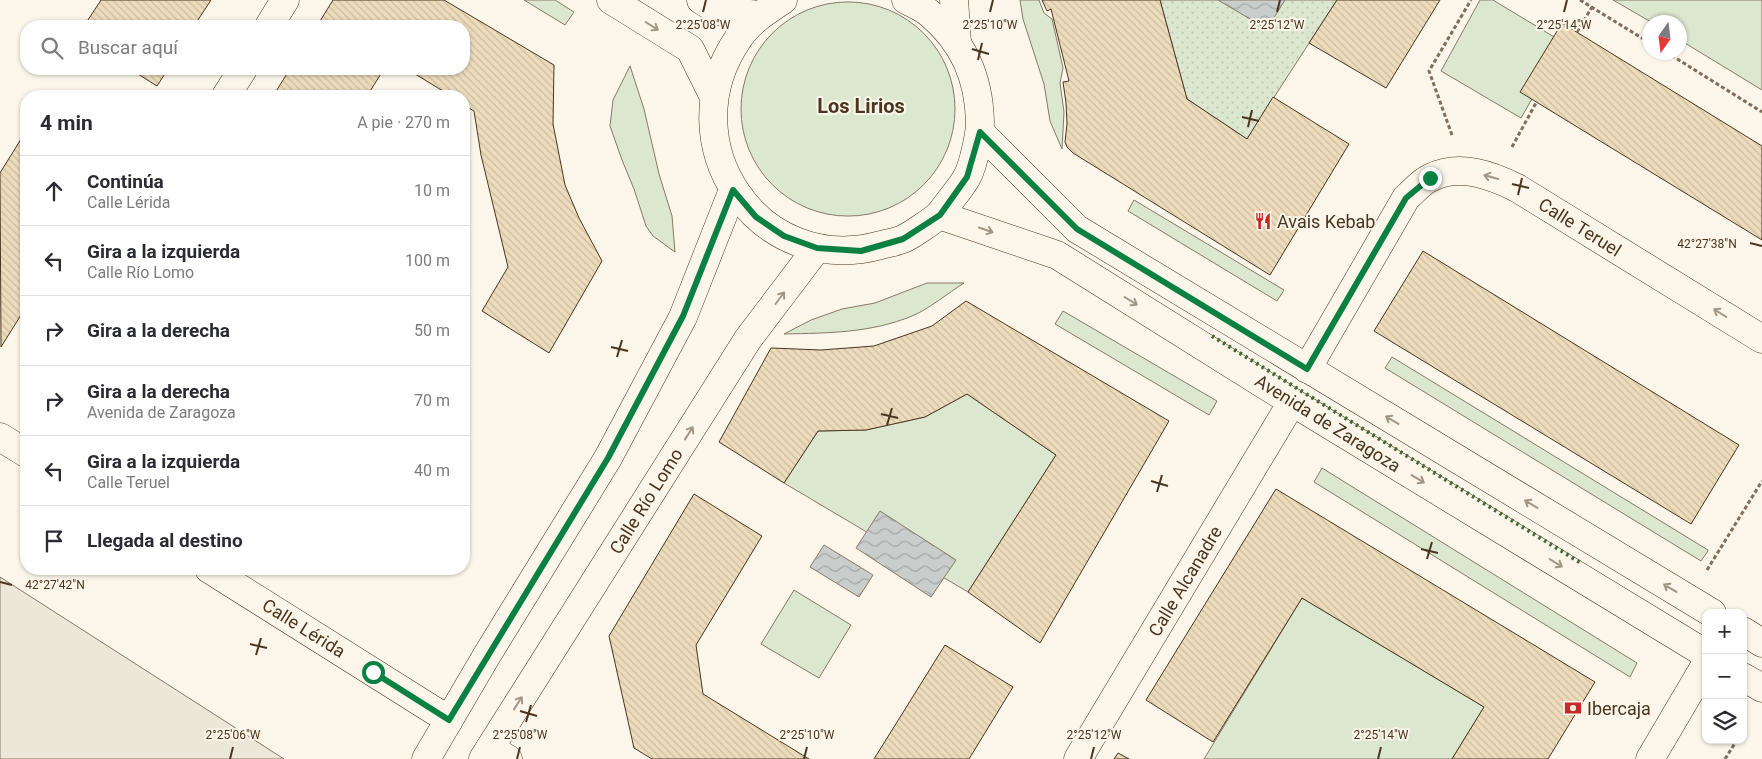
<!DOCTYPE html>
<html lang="es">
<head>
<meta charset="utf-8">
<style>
	body { margin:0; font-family:Roboto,sans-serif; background:#f2f2f3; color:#2b2b33 }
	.controls { position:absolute; right:15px; bottom:15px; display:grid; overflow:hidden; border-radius:10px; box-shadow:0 1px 4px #0004 }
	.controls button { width:45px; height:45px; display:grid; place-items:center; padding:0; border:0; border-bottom:1px solid #e1e1e2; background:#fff; color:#2b2b33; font:25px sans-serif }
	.compass { position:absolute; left:1642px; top:15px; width:45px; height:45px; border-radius:50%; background:#fff; box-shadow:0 1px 4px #0004; rotate:194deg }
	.stop { position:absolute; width:15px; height:15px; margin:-11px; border:4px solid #0b8043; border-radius:50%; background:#fff }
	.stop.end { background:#0b8043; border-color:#fff; box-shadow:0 1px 5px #0008 }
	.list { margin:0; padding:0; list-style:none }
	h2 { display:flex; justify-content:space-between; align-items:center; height:65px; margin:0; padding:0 20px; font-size:21px }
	h2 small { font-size:16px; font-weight:400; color:#7c7c81 }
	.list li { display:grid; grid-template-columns:32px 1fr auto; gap:15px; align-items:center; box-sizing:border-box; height:70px; padding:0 20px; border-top:1px solid #e1e1e2 }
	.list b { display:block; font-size:19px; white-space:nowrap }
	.list p { margin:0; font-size:16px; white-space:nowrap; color:#7c7c81 }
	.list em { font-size:16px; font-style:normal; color:#7c7c81 }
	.icon { flex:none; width:28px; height:28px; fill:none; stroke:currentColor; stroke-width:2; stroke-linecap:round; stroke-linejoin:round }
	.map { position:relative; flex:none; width:1762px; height:759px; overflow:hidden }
	.search { position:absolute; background:#fff; box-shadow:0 1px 4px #0004; left:20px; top:20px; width:450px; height:55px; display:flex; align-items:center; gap:12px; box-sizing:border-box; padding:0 18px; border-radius:20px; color:#7c7c81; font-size:19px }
	.panel { position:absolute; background:#fff; box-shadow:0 1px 4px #0004; left:20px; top:90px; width:450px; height:485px; border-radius:20px }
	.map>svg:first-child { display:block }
</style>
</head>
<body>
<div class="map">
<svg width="1762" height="759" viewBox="0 0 1762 759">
	<defs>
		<pattern id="grass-dots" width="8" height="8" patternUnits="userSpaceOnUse" patternTransform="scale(1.25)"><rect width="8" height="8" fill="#dce7d0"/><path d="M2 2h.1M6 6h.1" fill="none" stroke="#bec7b2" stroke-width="1.8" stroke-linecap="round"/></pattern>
		<pattern id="water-waves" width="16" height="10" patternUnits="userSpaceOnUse" patternTransform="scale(1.25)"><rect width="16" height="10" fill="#c9cecd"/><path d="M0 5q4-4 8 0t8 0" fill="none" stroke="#a5a8a6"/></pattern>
		<pattern id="building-back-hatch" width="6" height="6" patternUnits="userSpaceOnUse" patternTransform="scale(1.25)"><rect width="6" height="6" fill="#ecdcbc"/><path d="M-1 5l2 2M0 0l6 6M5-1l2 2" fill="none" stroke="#ccbda1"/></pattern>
	</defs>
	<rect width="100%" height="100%" fill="#fbf6e9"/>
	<path fill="url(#grass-dots)" stroke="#887966" d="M1160,0h177l-90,139 -60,-40z"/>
	<path fill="#dce7d0" stroke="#887966" d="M524,0h31l19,12 -9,13z
		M1020,0h19l5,13 8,6 11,49 -3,15 4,29 -2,37 -12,-28 -6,-37 -21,-65z
		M1480,0h13l71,43 -43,75 -80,-47z
		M1613,0h149v90l-82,-50v-18h-29z
		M741 109a107 107 0 1 1 214 0a107 107 0 1 1-214 0Z
		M630,66l14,43 15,65 13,42 3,36 -22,-16 -7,-10 -12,-37 -12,-29 -12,-34 3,-26z
		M1134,200l150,90 -7,11 -149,-90z
		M927,283h37c-16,10 -35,26 -52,33 -41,17 -84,17 -128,18l27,-14 31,-11 33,-6z
		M1063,311l154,90 -8,14 -154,-91z
		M1392,357l316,193v1l-7,10 -316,-193z
		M967,394l89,61 -88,137 -184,-109 34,-52 48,-1 59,-13z
		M1322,468l315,195 -7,14 -316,-195z
		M794,590l57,35 -32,53 -58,-34z
		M1302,598l182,109 -32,52h-248z"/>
	<path fill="#ede7d9" stroke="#887966" d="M0,577l284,182h-284z"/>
	<path fill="url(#water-waves)" stroke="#887966" d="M1218,0h67l-18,29z
		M880,511l76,49 -25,37 -75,-49z
		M824,545l49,30 -14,22 -49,-30z"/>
	<path fill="url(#building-back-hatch)" stroke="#4a3520" d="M101,0h110l-17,26h-110z
		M333,0h111l110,65 -1,59 12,61 14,33 23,43 -53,92 -67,-42 26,-44 -27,-112 -7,-44 -10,-6v-9h-13l-44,-27h57v-43h-147z
		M1042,0h118l27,99 60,40 26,-42 76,47 -79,131 -197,-122 -6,-6 -2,-5 2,-18 -1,-21 -3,-21 6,-1 -18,-72 -4,2z
		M1337,0h103l-54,88 -77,-45z
		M1562,23l200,123v94l-242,-148z
		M130,69h38l-11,17z
		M290,69h94l-17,27h-94z
		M26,131v176l-25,40 -1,-174z
		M1423,251l316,194 -48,79 -317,-193z
		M966,301l203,120 -129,222 -72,-51 88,-137 -89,-61 -42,23 -59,13 -48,1 -34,52 -65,-41 52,-94 50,2 53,-4 58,-20z
		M1276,489l319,193 -47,77h-96l32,-52 -182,-109 -89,144 -67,-42z
		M694,494l68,42 -66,109 7,49 106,65h-157l-18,-11 -25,-112z
		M945,645l68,42 -44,72h-95z
		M1118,753l11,6h-15z"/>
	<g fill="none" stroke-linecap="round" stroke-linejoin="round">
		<g stroke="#4a3520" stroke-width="29">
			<path id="minor" d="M269,26l16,-26
				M226,96l17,-27
				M1307,369l99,-171c7,-6 15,-16 24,-20 29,-15 61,-3 87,10l245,151
				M0,437l26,16
				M209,569l240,151
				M490,748l18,11
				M1078,759l214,-357
				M1650,759l56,-95"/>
		</g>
		<g stroke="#4a3520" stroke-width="29">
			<path id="secondary" d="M954,0l3,42
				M426,759l61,-104 121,-197 75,-141 50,-127
				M483,759l265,-420 69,-91"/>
		</g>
		<g stroke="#4a3520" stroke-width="29">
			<path id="primary" d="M611,0l79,49 24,48
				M701,0l18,11 41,4
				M783,0c-17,11 -34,22 -45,39 -71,104 21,240 143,206 7,-2 15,-3 22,-6 7,-3 31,-19 37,-25 3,-4 6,-8 9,-12 6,-8 13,-16 18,-25 6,-11 13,-42 13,-55 -1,-44 -16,-80 -51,-109 -6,-5 -15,-9 -23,-13
				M980,132l97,97 635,384
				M939,215l118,40 235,147 414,252
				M1743,631l19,12
				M1743,677l19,11"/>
		</g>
		<path stroke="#7f6f5c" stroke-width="3" stroke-dasharray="4 2.5" stroke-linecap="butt" d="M1580,0l70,43
			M1577,32l15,-25
			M1666,52l96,60
			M1452,135l-23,-64 42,-71
			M1512,147l25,-46
			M1707,570l55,-89
			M1743,730l1,-1
			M1725,759l12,-19"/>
		<use href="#minor" stroke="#fbf6e9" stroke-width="28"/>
		<use href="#secondary" stroke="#fbf6e9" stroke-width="28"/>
		<use href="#primary" stroke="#fbf6e9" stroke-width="28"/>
		<path stroke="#436837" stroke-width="4" stroke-dasharray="2.5 4" stroke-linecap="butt" d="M1212,336l369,227"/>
	</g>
	<defs><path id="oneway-shaft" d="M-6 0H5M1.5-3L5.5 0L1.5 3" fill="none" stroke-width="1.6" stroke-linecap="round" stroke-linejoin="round" transform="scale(1.25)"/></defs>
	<g stroke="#a29684">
		<use href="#oneway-shaft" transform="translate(652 26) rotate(32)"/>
		<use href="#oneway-shaft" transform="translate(1491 177) rotate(-164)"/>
		<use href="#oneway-shaft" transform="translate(986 230) rotate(19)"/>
		<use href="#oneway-shaft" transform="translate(780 298) rotate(-53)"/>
		<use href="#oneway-shaft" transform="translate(1131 301) rotate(32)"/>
		<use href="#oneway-shaft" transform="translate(1720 313) rotate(-148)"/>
		<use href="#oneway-shaft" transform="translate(1392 420) rotate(-149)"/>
		<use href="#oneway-shaft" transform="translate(689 433) rotate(-58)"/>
		<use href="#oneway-shaft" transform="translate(1418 479) rotate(31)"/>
		<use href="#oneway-shaft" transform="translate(1531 504) rotate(-149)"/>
		<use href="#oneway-shaft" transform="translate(1556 563) rotate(31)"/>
		<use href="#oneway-shaft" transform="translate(1670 588) rotate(-149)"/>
		<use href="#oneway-shaft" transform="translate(518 703) rotate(-58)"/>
	</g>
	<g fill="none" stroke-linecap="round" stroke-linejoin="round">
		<path stroke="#0b8043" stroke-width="6" d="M373,672l76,48 159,-262 75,-142 50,-126 23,27 28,19 33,12 44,3 42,-12 37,-24 27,-38 13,-45 97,97 230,140 99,-171 24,-20"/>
	</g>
	<path fill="none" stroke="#4a3520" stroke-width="2" d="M703,12l3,-12M990,12l3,-12M1277,12l3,-12M1564,12l3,-12M972,49l17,5M978,60l4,-17M1242,117l17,4M1248,127l4,-17M1512,184l17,4M1518,195l4,-17M1750,243l12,3M611,347l17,4M617,357l5,-17M881,414l17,4M887,425l5,-17M1151,481l17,5M1157,492l5,-17M1421,549l17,4M1427,559l5,-17M0,582l12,3M250,644l17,4M256,655l5,-17M520,711l17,5M526,722l5,-17M230,759l3,-12M517,759l3,-12M804,759l3,-12M1091,759l3,-12M1378,759l3,-12"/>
	<defs>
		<g id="restaurant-bare" transform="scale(1.35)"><path d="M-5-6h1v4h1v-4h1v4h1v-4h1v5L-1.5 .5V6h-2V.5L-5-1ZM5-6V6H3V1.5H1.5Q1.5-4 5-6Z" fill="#c62828" stroke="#fbf6e9" stroke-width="2.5" paint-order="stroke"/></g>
		<g id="bank-bare" transform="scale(1.35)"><path d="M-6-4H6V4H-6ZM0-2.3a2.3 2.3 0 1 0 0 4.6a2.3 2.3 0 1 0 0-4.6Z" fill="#c62828" stroke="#fbf6e9" stroke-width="2.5" paint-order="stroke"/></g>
	</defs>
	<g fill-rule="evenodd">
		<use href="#restaurant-bare" x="1263" y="221"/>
		<use href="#bank-bare" x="1573" y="708"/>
	</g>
	<g text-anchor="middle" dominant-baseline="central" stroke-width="4" stroke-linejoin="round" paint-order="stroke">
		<g font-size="18" fill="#4a3520" stroke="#fbf6e9" text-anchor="start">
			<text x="1277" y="221">Avais Kebab</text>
			<text x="1587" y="708">Ibercaja</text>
		</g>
		<g font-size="18" fill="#4a3520" stroke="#fbf6e9">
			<text transform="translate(1580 227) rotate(32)">Calle Teruel</text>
			<text transform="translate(1328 423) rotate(32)">Avenida de Zaragoza</text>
			<text transform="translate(646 501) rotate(-58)">Calle Río Lomo</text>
			<text transform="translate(1185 581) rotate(-59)">Calle Alcanadre</text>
			<text transform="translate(304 628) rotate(32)">Calle Lérida</text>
		</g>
		<g font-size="20" font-weight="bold" fill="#4a3520" stroke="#fbf6e9">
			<text x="861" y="106">Los Lirios</text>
		</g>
	</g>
	<g font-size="12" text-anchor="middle" fill="#4a3520" stroke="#fbf6e9" stroke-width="4" stroke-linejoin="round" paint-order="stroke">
		<text x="703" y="29">2°25'08"W</text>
		<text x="990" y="29">2°25'10"W</text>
		<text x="1277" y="29">2°25'12"W</text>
		<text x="1564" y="29">2°25'14"W</text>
		<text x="1707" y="248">42°27'38"N</text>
		<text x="55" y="589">42°27'42"N</text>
		<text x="233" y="739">2°25'06"W</text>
		<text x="520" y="739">2°25'08"W</text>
		<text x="807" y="739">2°25'10"W</text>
		<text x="1094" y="739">2°25'12"W</text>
		<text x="1381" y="739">2°25'14"W</text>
	</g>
</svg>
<div class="controls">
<button>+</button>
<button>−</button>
<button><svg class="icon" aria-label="layers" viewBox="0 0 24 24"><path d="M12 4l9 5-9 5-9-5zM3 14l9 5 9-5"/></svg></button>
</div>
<svg class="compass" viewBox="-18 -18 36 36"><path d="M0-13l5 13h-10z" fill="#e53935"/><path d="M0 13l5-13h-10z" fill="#7c7c81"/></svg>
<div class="stop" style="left:373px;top:672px"></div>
<div class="stop end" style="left:1430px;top:178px"></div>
<div class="search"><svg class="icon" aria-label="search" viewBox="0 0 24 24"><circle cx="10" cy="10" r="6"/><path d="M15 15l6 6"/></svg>Buscar aquí</div>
<section class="panel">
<h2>4 min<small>A pie · 270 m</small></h2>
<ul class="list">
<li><svg class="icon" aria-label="ahead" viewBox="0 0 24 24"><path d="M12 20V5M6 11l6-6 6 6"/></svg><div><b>Continúa</b><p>Calle Lérida</p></div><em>10 m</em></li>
<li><svg class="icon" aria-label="left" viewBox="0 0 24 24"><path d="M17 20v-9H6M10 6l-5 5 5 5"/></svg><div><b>Gira a la izquierda</b><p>Calle Río Lomo</p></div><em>100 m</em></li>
<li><svg class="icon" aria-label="right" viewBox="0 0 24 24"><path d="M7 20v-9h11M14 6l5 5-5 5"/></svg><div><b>Gira a la derecha</b></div><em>50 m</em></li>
<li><svg class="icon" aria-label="right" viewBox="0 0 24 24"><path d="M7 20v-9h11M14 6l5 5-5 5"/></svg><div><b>Gira a la derecha</b><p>Avenida de Zaragoza</p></div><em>70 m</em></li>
<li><svg class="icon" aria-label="left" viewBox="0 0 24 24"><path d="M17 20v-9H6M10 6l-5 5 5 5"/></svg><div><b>Gira a la izquierda</b><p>Calle Teruel</p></div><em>40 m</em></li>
<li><svg class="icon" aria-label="arrive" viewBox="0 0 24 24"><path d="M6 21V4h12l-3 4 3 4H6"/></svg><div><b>Llegada al destino</b></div></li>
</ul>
</section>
</div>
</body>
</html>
